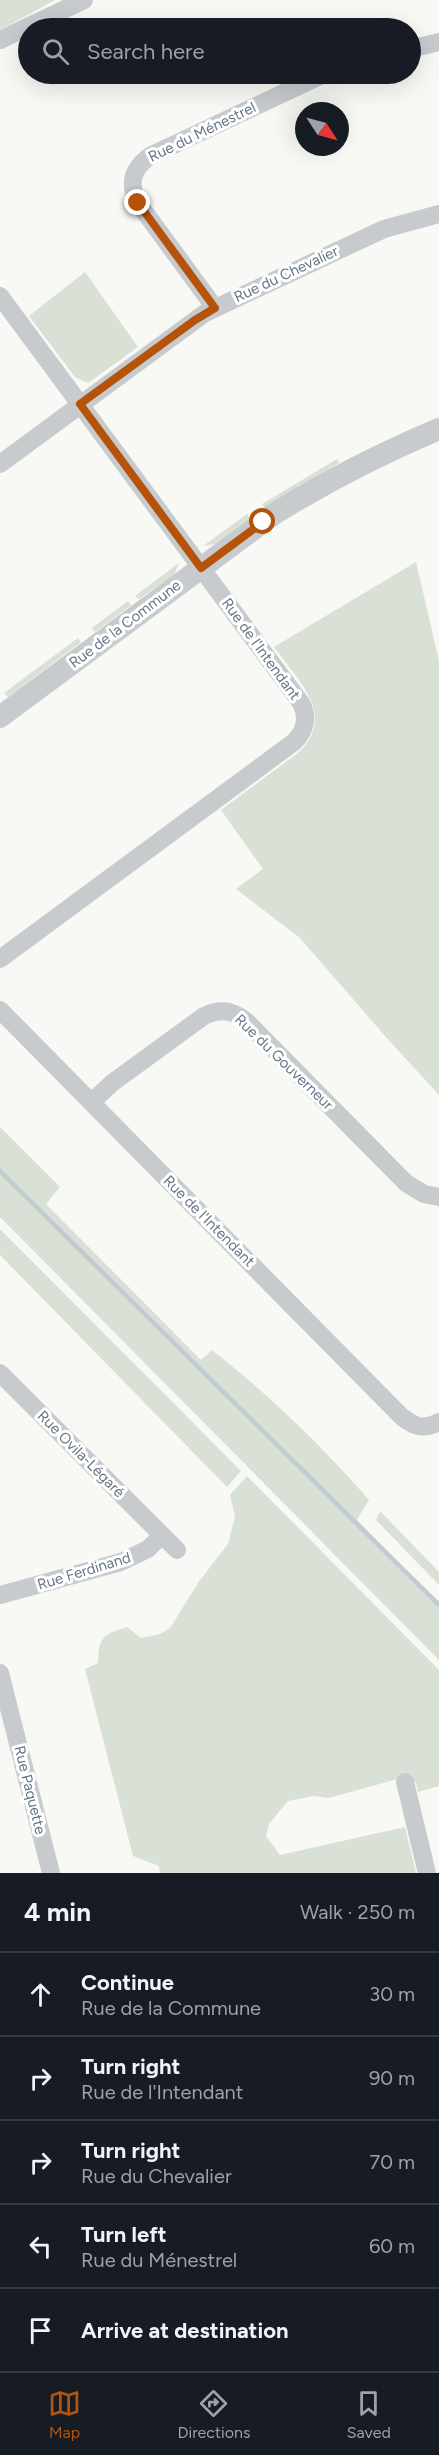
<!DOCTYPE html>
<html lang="en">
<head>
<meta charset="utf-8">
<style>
	body { margin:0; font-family:Figtree,sans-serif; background:#242831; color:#f1f3f6 }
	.compass { position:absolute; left:295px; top:102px; width:54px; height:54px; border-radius:50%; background:#171b24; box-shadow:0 6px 24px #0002; rotate:126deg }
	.stop { position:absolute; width:18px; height:18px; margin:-14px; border:4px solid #b45309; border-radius:50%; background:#fff }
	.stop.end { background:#b45309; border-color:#fff; box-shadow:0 2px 6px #0008 }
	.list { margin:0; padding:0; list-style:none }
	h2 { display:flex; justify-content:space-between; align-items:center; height:78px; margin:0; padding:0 24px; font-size:26px }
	h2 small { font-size:20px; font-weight:400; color:#9ea1a6 }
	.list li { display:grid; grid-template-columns:39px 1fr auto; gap:18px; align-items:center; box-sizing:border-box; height:84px; padding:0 24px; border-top:2px solid #363941 }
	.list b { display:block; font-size:22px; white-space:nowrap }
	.list p { margin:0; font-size:20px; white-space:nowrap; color:#9ea1a6 }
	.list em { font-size:20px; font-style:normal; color:#9ea1a6 }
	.icon { flex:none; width:33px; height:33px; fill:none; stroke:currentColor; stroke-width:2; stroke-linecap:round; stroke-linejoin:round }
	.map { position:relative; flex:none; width:439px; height:1873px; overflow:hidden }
	.search { position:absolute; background:#171b24; box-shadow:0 6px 24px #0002; left:18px; right:18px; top:18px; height:66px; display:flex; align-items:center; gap:15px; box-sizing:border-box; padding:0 21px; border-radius:33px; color:#9ea1a6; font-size:22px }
	.sheet { height:498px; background:#171b24 }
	nav { display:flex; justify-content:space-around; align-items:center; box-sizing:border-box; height:84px; border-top:2px solid #363941; background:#171b24; font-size:16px; color:#9ea1a6 }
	nav a { display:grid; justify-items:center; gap:3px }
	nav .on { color:#b45309 }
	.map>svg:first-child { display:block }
</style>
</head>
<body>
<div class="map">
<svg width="439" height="1873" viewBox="0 0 439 1873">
	<rect width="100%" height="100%" fill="#f8f8f5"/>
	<path fill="#d9e0d5" d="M0,0h55l-55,30z
		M85,272l53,75 -50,36 -13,-6 -46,-61z
		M337,459l2,4 -74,45 -3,-4z
		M247,514l3,4 -35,26 -12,2z
		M416,562l23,99v434l-54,-59 -85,-98 -64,-49 27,-20 -42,-59 77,-57c40,-38 0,-72 -24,-106z
		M179,563l-4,10 -4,4 -32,22 -4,-3z
		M128,601l3,4 -36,27 -3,-4z
		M78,638l3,4 -73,55 -4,-4z
		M0,1127l60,60 -14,17 155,156 11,-10c56,44 110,96 157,150l-12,20 82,85v55l-439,-443z
		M0,1229l241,242 -14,16 -227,-232z
		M247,1476l192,194v116l-21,6 -2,-9 -8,-7 -79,22 -15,-2 -26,5 -19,23 -3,12 14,19 125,-28 11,46h-256l-1,-7 -26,-10 -48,-187 13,-6c1,-26 4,-28 29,-36l14,11 19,-4 10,-6 30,-48 28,-36 7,-27 -5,-22z
		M380,1511l59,61v13l-63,-65z"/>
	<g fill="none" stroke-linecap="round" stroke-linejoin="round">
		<path stroke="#c1cbd0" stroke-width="4.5" d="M0,1171l439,434"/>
		<path stroke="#c7cbce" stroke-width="18" d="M0,40l84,-40
			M410,49l29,-7
			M0,296l301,407c8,15 4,28 -7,39l-294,217
			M215,308l-77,-105c-10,-20 -6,-34 12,-47l174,-82
			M0,464l205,-151 179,-84 55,-15
			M0,1010l402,407c13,10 22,13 37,5
			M92,1102l20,-19 92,-67c16,-8 28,-6 42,5l160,162 18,11 15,3
			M0,1373l177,177
			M0,1595l121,-33 27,-13 14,-14
			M0,1673l51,200
			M405,1782l22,91"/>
		<path stroke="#c7cbce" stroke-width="22" d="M0,717l274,-203c53,-33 108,-61 165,-85"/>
	</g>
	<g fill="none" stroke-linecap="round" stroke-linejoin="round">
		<path stroke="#b45309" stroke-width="8" d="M138,203l77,105 -20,12 -115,84 121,164 62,-46"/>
	</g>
	<g text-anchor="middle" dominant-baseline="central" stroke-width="6" stroke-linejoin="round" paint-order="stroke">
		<g font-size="15" fill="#657787" stroke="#fff">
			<text transform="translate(202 132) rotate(-26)">Rue du Ménestrel</text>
			<text transform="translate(286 274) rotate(-25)">Rue du Chevalier</text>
			<text transform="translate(125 624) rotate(-37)">Rue de la Commune</text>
			<text transform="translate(261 649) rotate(54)">Rue de l'Intendant</text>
			<text transform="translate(284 1062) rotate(44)">Rue du Gouverneur</text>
			<text transform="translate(209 1221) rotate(45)">Rue de l'Intendant</text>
			<text transform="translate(81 1454) rotate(45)">Rue Ovila-Légaré</text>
			<text transform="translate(84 1571) rotate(-17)">Rue Ferdinand</text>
			<text transform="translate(30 1790) rotate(76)">Rue Paquette</text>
		</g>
	</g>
</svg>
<svg class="compass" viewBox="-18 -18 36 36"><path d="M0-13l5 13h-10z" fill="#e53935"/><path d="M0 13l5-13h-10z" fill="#9ea1a6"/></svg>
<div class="stop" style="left:263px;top:522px"></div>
<div class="stop end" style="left:138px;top:203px"></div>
<div class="search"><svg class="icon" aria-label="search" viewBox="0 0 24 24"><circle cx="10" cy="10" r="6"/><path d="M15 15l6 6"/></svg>Search here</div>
</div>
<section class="sheet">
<h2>4 min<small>Walk · 250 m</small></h2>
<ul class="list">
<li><svg class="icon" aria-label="ahead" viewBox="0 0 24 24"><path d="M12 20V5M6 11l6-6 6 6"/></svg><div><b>Continue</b><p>Rue de la Commune</p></div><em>30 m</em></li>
<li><svg class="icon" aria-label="right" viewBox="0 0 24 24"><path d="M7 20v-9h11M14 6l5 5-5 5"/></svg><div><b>Turn right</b><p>Rue de l'Intendant</p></div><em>90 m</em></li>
<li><svg class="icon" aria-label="right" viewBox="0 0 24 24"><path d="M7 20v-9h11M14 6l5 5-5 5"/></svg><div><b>Turn right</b><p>Rue du Chevalier</p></div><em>70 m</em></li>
<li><svg class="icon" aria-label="left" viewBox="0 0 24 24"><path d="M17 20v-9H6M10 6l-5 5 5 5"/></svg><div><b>Turn left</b><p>Rue du Ménestrel</p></div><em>60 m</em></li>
<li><svg class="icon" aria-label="arrive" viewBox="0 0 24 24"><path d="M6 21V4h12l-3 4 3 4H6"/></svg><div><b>Arrive at destination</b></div></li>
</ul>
</section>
<nav>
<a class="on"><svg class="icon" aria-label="map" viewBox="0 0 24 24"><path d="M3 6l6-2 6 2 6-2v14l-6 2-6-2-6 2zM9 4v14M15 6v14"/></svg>Map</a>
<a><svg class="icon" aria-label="directions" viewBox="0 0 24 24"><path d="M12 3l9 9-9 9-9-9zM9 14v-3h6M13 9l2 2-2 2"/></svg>Directions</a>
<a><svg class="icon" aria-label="saved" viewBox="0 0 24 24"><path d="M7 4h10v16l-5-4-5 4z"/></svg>Saved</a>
</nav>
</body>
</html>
